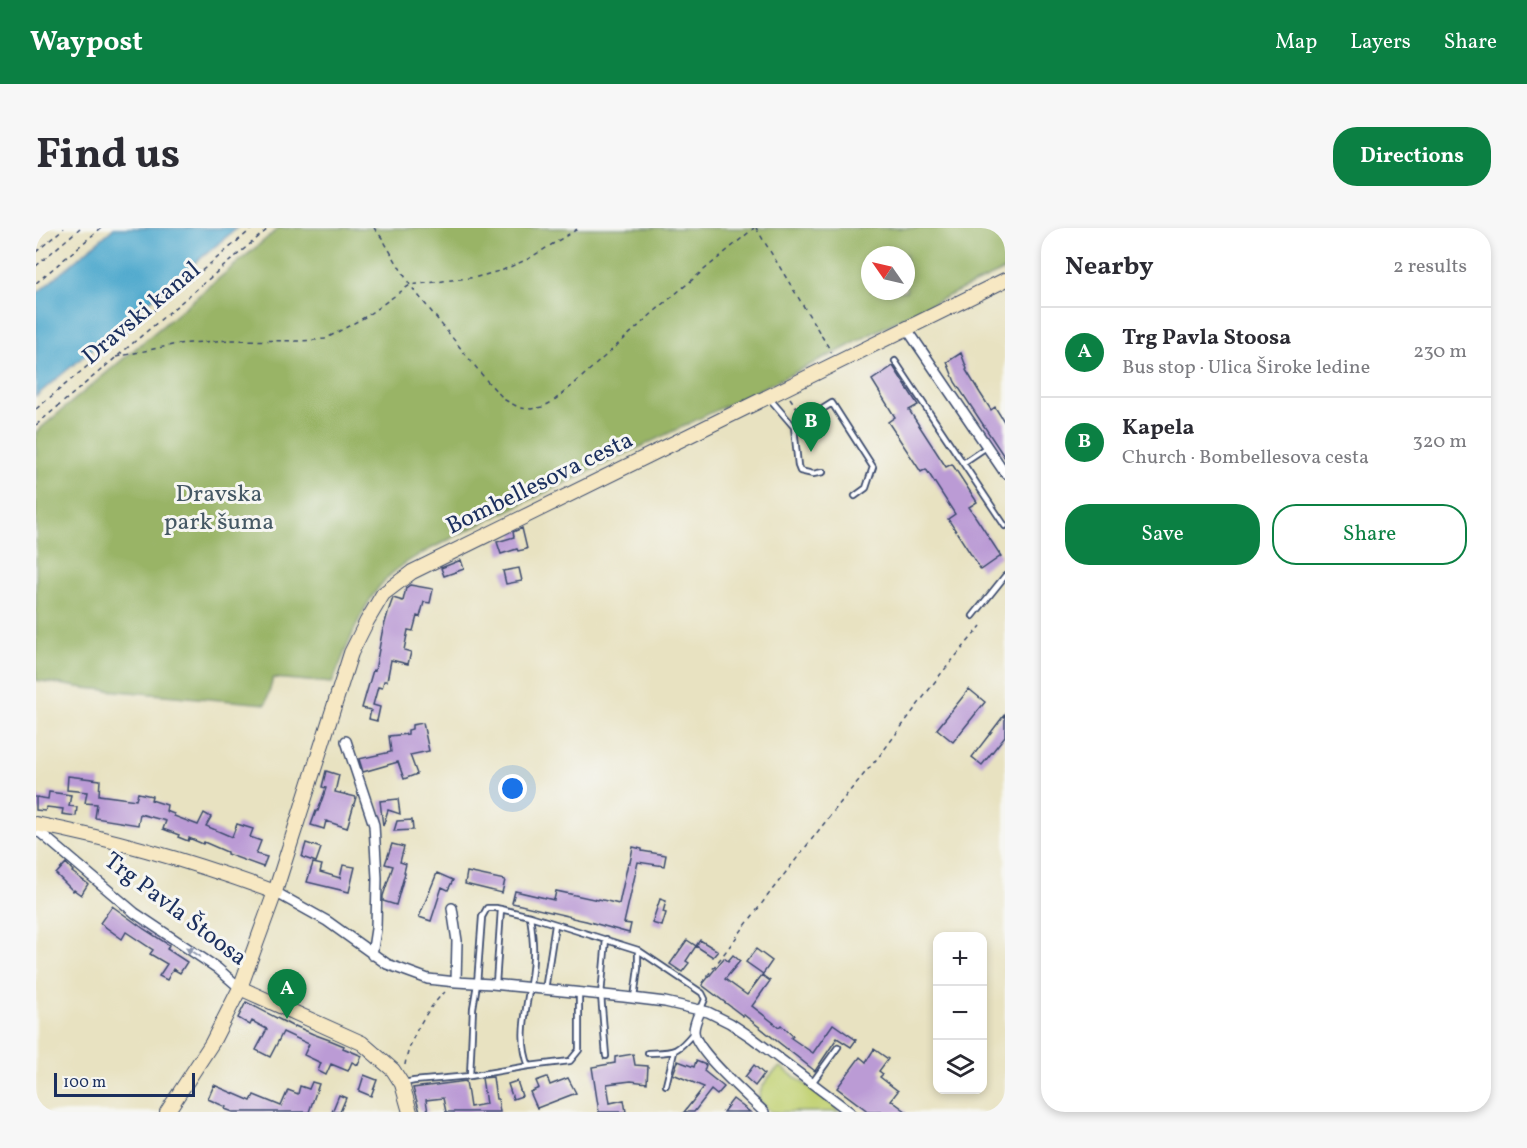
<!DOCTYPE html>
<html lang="en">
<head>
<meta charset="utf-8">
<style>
	body { margin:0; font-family:Vollkorn,serif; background:#f7f7f7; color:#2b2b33 }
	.controls { position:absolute; right:18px; bottom:18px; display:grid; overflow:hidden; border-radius:12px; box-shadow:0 3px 9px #0003 }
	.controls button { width:54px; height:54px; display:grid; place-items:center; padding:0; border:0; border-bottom:2px solid #e1e1e2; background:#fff; color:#2b2b33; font:30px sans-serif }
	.compass { position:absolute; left:825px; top:18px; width:54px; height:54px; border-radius:50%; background:#fff; box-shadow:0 3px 9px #0003; rotate:304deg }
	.scale { position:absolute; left:18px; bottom:15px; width:141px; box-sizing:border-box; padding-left:6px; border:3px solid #1b2f5e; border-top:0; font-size:16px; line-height:21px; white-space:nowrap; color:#1b2f5e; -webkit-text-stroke:4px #f6f6f2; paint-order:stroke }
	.you { position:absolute; left:477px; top:561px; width:21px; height:21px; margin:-15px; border:4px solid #fff; border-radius:50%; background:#1a73e8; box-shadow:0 0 0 9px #1a73e833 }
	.badge { display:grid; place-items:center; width:39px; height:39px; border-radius:50%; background:#0b8043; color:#fff; font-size:20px; font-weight:700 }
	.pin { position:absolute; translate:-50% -50px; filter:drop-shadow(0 2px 3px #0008) }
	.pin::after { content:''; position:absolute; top:32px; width:21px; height:18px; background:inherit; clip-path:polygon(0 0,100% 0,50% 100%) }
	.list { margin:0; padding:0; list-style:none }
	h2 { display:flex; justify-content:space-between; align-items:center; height:78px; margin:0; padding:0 24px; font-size:26px }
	h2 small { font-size:20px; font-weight:400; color:#7c7c81 }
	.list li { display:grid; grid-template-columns:39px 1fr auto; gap:18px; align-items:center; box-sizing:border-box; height:90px; padding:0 24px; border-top:2px solid #e1e1e2 }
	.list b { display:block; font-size:22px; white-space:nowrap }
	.list p { margin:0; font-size:20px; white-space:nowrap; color:#7c7c81 }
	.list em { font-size:20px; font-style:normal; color:#7c7c81 }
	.actions { display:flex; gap:12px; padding:18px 24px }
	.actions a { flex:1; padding:14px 0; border:2px solid #0b8043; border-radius:24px; text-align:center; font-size:21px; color:#0b8043 }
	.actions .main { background:#0b8043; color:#fff }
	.icon { flex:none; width:33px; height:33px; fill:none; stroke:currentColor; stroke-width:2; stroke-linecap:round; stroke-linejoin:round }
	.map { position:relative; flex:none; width:969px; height:884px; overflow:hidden; border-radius:24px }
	header { display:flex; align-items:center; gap:36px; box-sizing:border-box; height:84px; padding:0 30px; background:#0b8043; color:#fff }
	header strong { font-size:28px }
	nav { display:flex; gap:33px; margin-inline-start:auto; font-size:21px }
	.intro { display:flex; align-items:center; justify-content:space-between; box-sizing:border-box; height:144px; padding:0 36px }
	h1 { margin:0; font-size:42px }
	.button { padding:15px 27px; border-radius:24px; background:#0b8043; color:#fff; font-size:21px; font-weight:700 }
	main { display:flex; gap:36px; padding:0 36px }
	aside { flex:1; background:#fff; border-radius:24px; box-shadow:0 3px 9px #0003 }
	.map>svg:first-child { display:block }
</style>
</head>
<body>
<header>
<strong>Waypost</strong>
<nav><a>Map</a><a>Layers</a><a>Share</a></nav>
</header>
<div class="intro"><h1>Find us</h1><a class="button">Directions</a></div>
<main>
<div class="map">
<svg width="969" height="884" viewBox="0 0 969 884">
	<rect width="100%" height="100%" fill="#f6f6f2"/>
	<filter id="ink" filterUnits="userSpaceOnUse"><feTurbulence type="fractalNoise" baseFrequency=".0167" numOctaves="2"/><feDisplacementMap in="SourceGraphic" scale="12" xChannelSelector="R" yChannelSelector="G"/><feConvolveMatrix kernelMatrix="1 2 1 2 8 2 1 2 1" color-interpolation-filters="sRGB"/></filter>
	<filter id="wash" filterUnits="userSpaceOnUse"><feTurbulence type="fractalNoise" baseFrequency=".008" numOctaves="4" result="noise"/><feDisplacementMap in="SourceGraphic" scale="24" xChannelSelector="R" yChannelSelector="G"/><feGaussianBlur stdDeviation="1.35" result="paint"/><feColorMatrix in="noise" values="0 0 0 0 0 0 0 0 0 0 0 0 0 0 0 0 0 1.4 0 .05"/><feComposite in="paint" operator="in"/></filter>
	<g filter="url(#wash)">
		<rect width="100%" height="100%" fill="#e8e2c1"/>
		<path fill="#c2d274" stroke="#6e8069" stroke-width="1.5" d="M745,839l55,40 2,5h-67l-12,-12c-1,-11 12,-28 22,-33z"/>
		<path fill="#99b466" stroke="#5a7262" stroke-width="1.5" fill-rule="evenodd" d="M243,0h726v42c-57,25 -113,52 -168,82l-377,182c-25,13 -55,25 -75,46 -24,25 -39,71 -53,103l-59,-5 -7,26 -182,-16 -48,-8v-248zM834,27h36v36h-36z"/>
		<path fill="#51aace" stroke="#366c96" stroke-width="1.5" d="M78,0h123l-201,168v-102z"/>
		<g id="blocks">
			<path fill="#bb9bd5" d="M925,125l6,16 -1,1 14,23 11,17 4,-3 10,16v35l-50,-76 -8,-20z
				M857,138l25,39 -9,5 37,57 6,-3 25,38 -8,5 32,49 -20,14 -33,-51 7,-5 -29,-45 -5,3 -33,-50 7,-5 -23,-37z
				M486,300l5,21 -9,2 -1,-2 -16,5 -4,-12 17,-5 -1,-5z
				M425,332l3,9 -20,7 -3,-8z
				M483,340l3,13 -16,3 -3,-13z
				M374,357l23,4 -3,14 -6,-1 -4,15 -3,-1 -4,15 -5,-1 -4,20 7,2 -3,12 -17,-4 -4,21h-3l-2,7 -4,-1 -5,18 7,2 -3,14 -8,-2 2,-9 -9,-2 11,-38 2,1 7,-38 7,-24 4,-11 10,3 3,-13z
				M933,461l16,13 -32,40 -16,-13z
				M969,486v22l-23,29 -10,-8z
				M387,495l6,28 -19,4 7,19 -13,5 -6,-17 -35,10 -4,-13 32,-7 -2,-16 19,-2v-4l4,-1v-4z
				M290,543l13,4 -4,17 21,5 -9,31 -21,-7 -2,8 -13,-4 5,-14h2l8,-23 -4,-1z
				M32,548l32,4 -1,15 37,5 2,-7 14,3 -1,4 16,5 -1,6 8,3v2l24,9 6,-12 7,4 -5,9 26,11 5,-13 16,5 -3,8 11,4 -5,13 11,3 -4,10 -36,-13v-2l-23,-10 -1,2 -14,-6 -1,3 -10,-4 1,-2 -16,-6 3,-8 -26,-7 -2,11 -43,-7 2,-14 -12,-1 2,-11 -20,-2z
				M13,564l22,3 -2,11 8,1 -1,9 -14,-2 1,-5 -16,-2 -2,4 -9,-1v-13l12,2z
				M362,571l2,15 -12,-4 -5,16 -3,-25z
				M376,592l1,10 -19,1 3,-10z
				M270,615l15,5 -5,14 -14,-5z
				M356,616l12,3 -4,15 6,2 -2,8 1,1 -9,32 -13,-4v-5l10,-30 -8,-2z
				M597,619l9,2v2l24,4 -2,11 -26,-4 -14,61 7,1 -2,9 -43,-12 -14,-3v-1l-60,-14 3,-12 39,9 2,-9 42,9 1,-1 20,5 9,-41h2z
				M30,635l7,8 -1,1 16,12 -7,11 -7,-5 -1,1 -17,-17z
				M277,635l9,2 -2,7 20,6 3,-13 12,2 -6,25 -42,-10z
				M431,644l38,8 -3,13 -37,-9z
				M401,645l16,7 -5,10 -6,-3 -11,34 -12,-4z
				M624,671l6,2 -3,11 3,1 -4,13 -10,-3z
				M76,678l32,23 25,16 -2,4 20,13 -7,11 -7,-4 -6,11 -8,-4 8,-12 -17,-10 3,-4 -27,-18 -4,7 -22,-16z
				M651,712l9,6 -10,15 3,2 -7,9 -12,-8z
				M664,712l18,11 -5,6 -17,-11z
				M720,721l16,12 -9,13 -17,-12z
				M697,727l7,6 -15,18 22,16 15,-20 8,6 -18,25 27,21 2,-2 12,11 -2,2 22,15 20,-29 23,16 -5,7 -14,-9 -22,33 -71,-56 -1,1 -41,-31 22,-27 4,3z
				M210,774l48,25 1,-1 18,8 19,7 12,5 -1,2 19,8 -4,9 -6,-3 -4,9 -17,-7 -5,11 -8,-4 3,-8 -17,-8 5,-11 -26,-12 -13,25 -14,-7 11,-21 -15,-8 -2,4 -12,-7z
				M838,821l14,10 -9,12 4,3 -3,3 18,14 -7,9 16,12h-38l-32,-24 23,-31 6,5z
				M597,826l2,11 13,1 -1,17 -16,-2 -24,3 3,19 14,-3 2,12h-27l-7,-45 23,-4v-6z
				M642,833l16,6 2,-6 10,4 -2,6 20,16 -7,8 -6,-5 -17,22h-10l20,-25 -31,-13z
				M718,837l10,9 -9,12 -10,-9z
				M328,847l13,5 -6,16 -12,-5z
				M457,849l3,22h2l2,13h-54l-3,-14 -17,2 2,12h-8l-7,-24 53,-7 4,26 16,-3 -4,-26z
				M511,849l3,8 18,-7 8,15 -39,15 -7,-16 9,-4 -3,-7z
				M481,853l5,15 -9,3 -5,-15z
				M276,854l7,2 -10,28h-76l-8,-3 1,-2 -18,-8 6,-14 37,16 3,-6 27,11 7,-16 10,4 2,-8 9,3z
				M303,867l7,3 -6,14h-8z
				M697,871l17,13h-27z"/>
		</g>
	</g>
	<g filter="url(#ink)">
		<use href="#blocks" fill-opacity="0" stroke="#3a4a6d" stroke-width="1.5"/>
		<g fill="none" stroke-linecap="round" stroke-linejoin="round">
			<g stroke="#3a4a6d" stroke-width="8">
				<path id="lane" d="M859,133l110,165
					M734,171l24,28 38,-24 41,64 -7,21 -11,8
					M758,199l4,39 2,5 13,3 10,-2
					M927,235l25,-17
					M937,388l32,-40
					M494,688l108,34 64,43 3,6 -4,10
					M460,756l5,-75
					M509,762l10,-65
					M598,770l4,-30v-18
					M612,825c26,-1 28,1 46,-21
					M570,828l-5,-61 5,-56
					M493,838l41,-5 9,-11v-57
					M368,855l10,-2 56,-5 59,-10c-14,-33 3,-73 4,-108 1,-14 -1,-28 -3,-42l-34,-8h-9l-5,9 -5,67 -4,24 -3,68
					M776,855l26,-36
					M630,857l8,-33"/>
			</g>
			<g stroke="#3a4a6d" stroke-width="12">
				<path id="street" d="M871,101l98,144
					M310,513l28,84 3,53 -1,51 -4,26
					M0,601l99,84 82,55 23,20
					M239,664l52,29 60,43 41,15 28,3 36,2 132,13 41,5 43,10 22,11 21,14 99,75
					M416,680l5,33 -1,41
					M665,781c-3,7 -7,15 -7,22 0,19 55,66 70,81"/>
			</g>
			<g stroke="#3a4a6d" stroke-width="16">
				<path id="secondary" d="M0,596c83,16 160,39 239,68
					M204,760l122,55 31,27 9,14 8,28
					M131,884l45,-69 28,-55 35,-96 76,-239 16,-32 16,-27 29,-22 593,-292"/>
			</g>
			<path stroke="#3a4a6d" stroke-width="1.5" stroke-dasharray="4.5 4.5" stroke-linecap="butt" d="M338,0l8,10 28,47 77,96 18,19 15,8 11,1 11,-2 10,-5 21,-17 82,-74 99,-83
				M720,0l76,125
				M0,24l28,-24
				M0,38l44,-38
				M0,55l65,-55
				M80,129l61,-13 52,-4 72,1 24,-2 40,-22 45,-32 67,-8 26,-7 25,-11 51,-31
				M754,170l11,16
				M0,181l217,-181
				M0,197l233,-197
				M772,197l9,13
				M666,755l70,-93 76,-97 33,-39 59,-79 41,-49
				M369,837c4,-25 21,-56 40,-73"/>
			<use href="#lane" stroke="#fff" stroke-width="4.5"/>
			<use href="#street" stroke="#fff" stroke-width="9"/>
			<use href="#secondary" stroke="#f7e8c3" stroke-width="14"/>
		</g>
		<defs><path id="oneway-solid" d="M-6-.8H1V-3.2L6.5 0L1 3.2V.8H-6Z" transform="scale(1.5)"/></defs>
		<use fill="#8d97ae" href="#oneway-solid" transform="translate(157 724) rotate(-146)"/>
	</g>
	<g text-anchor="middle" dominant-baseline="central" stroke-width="6" stroke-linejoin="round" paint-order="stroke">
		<g font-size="24" fill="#1b2f5e" stroke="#f6f6f2">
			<text transform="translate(106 86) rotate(-40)">Dravski kanal</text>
			<text transform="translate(504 256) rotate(-26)">Bombellesova cesta</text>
			<text transform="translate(139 682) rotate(37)">Trg Pavla Štoosa</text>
		</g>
		<g font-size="24" fill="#455864" stroke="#f6f6f2">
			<text x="183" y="267">Dravska<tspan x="183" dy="28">park šuma</tspan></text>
		</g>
	</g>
</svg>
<div class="controls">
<button>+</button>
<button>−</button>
<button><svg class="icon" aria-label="layers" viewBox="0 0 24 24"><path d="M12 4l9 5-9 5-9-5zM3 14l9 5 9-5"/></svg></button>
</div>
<svg class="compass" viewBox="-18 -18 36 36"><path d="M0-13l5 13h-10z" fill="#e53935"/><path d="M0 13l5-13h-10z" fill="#7c7c81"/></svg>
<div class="scale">100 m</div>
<div class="you"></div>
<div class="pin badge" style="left:251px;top:791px">A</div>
<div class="pin badge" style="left:775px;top:224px">B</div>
</div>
<aside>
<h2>Nearby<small>2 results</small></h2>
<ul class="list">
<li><span class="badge">A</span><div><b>Trg Pavla Stoosa</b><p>Bus stop · Ulica Široke ledine</p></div><em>230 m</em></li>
<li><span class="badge">B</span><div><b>Kapela</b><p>Church · Bombellesova cesta</p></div><em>320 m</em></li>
</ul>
<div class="actions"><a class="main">Save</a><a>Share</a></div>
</aside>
</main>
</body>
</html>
